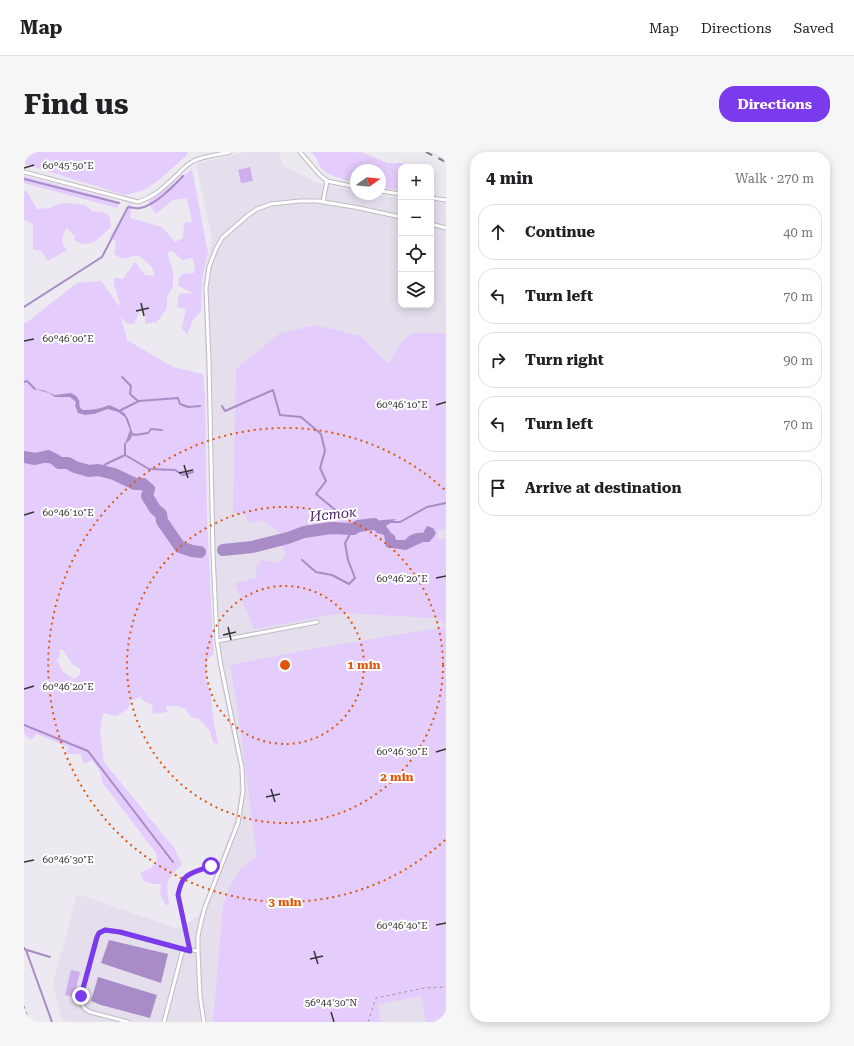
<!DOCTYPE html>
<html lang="en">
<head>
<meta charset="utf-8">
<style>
	body { margin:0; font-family:"Roboto Serif",serif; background:#f6f6f6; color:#202124 }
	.controls { position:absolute; right:12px; top:12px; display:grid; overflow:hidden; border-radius:8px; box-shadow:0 2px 10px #0003 }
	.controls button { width:36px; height:36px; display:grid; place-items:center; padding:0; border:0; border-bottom:1px solid #e0e0e0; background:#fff; color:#202124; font:20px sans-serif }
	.compass { position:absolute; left:326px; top:12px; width:36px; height:36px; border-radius:50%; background:#fff; box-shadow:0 2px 10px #0003; rotate:75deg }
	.stop { position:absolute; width:12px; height:12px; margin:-9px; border:3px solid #7c3aed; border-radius:50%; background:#fff }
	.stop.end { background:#7c3aed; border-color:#fff; box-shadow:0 1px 4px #0008 }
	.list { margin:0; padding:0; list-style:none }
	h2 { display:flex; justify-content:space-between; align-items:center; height:52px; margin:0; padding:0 16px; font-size:17px }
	h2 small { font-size:13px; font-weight:400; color:#757577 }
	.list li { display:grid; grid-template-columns:26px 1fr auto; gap:12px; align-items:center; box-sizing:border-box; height:56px; margin:0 8px 8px; padding:0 8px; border:1px solid #e0e0e0; border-radius:16px }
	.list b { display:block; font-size:15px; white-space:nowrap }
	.list em { font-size:13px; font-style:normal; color:#757577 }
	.icon { flex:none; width:22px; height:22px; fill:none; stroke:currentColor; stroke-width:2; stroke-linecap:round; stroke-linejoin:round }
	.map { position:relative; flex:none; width:422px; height:870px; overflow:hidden; border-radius:16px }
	header { display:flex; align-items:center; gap:24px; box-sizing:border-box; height:56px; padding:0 20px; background:#fff; border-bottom:1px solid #e0e0e0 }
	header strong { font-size:19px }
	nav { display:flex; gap:22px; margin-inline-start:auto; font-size:14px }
	.intro { display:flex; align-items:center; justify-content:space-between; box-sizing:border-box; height:96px; padding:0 24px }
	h1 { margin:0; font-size:28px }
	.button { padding:10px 18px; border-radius:16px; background:#7c3aed; color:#fff; font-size:14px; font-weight:700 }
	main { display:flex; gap:24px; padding:0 24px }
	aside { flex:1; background:#fff; border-radius:16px; box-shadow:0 2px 10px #0003 }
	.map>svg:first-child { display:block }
</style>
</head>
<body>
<header>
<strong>Map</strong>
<nav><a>Map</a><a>Directions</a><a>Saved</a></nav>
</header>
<div class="intro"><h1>Find us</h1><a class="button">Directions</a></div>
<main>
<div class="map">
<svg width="422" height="870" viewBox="0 0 422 870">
	<rect width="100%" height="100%" fill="#ede9f1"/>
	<path fill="#e5deed" d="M222,0h33l4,14 34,17 39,8v3h14l31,4v107h30v-104l15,2v819h-380l-4,-4 -9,-34 24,-90 102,35 19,-13 10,-23 25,-68 4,-16 1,-9 1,-16v-15l-5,-23 -13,-61 -5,-30 -4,-70 -9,-305 9,-41 -16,-75z"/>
	<path fill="#e4ccfc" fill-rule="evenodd" d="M0,0h164l-2,4 -26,23 -16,11 -19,5 -101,-31z
		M287,0h50l27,11h15l8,4h-10v23l-21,-2v-18h-24v13c-8,-2 -27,-7 -33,-13 -5,-5 -5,-12 -12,-18z
		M168,17l16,84 -6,26 -1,32 -8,9 -6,15 -5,-7 4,-19 -9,-2 2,-13 15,-1 -16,-7 1,-7 3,-5 12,-1 1,-7 -3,-8 -10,2 -9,-9 -6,1 6,20v15l-6,9v12l-10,14 -12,2v-10l-5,-3 -6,13h-7l-6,-8 6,24 46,27 30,7 2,22 2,119 6,129 1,10 -7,5 -1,21 5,15 1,16 6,34 -5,-3 -3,-11 -11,-12 -9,-3 -5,-8 -9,-2h-10l2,6 -15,2 -1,-9 -7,-3 -5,-5 -10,4 -2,8 -12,7 -13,-3 -3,18 4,31 71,87 7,16c-18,15 -15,18 -13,40h-3l-6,-11 1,-10h-9l-8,-3 -4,-8 6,-3 4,-1 7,-7 -1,-9 -54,-71 -1,-9 -9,-13 -8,4 -3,-10h-14v-5l3,-1 -33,-14 -6,6 -7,-6v-412l2,1 51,-40 24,-2 18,25 1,-2 -6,-20v-6l9,1 12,-17 10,13 9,1c1,-10 -9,-15 -16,-21l-16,4 -8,-5 2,-12 -6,-5 19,-33 3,2 -2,12 32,9 13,15 8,-4 1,-15 8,-1 -5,-24 -14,2 -17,14 -8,-12zM13,237l6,1 12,5 11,-1 13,6 1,8 3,2c9,0 17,-1 26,-5l19,11 5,18 -7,9 4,-13 -5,-13 -7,-5 -10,-3 -14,5 -9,1 -7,-2 -3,-7 2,-4 -7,-5h-15l-6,-4zM35,498h4l9,14 8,5v5l-6,5 -11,-7 -6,-11 3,-5z
		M0,24l76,20 19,6 -2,6 -93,-25z
		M2,38l11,19 12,-1 9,-4 8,-1 19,2 7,6 11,1 7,4 1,11c-11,10 -21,24 -37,13l1,-4 -9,-8c-4,11 -6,13 1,22l-19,11 -8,-11h-7v-26l-9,-4v-28z
		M291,173l46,11 27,28 15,-24 10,-7h33v195l-9,3 1,8h8v86l-10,-7 -94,-5 -88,16 -19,-46 22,-5 -1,-11 6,-7 18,3 6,-8 -5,-11 -10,5 -10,-2 3,-6 11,2 5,-10 -18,-13 -12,3 -5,-9 -12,-1 3,-144 43,-35z
		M422,475v395h-20l-5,-26 -43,8 3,18h-168l10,-116 7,-21 11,-16 16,-13 -20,-152 -7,-39 82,-16z"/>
	<path fill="#a98bc7" d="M11,237l8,1 12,5 16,-2 5,3 3,4 1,8 3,2c9,0 17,-1 26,-5 20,8 18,10 24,29l-3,6 -5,4 5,-14 -5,-13 -7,-5 -10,-3 -14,5 -9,1 -7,-2 -3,-7 1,-4 -6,-5h-15l-6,-4z
		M372,367l-10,7 5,7 4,3 1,4h9c4,-5 11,-8 18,-7l4,-7 6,2 3,5 -3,5 -4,4h-6l-17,8 -20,-3 -2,-12 -7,-2 -5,-5 -14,-2 14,-5z
		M85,788l59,14 -7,29 -60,-20z
		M74,825l59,18 -7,23 -49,-13 -10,-4z"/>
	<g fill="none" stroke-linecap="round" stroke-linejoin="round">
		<path stroke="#a98bc7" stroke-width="2" d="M0,27l95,24
			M0,155l78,-50 26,-50c4,0 9,2 12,1 14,-2 34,-22 43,-32
			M98,225l9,9 -1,8 8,7
			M0,230l3,-1 8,8
			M198,254l3,5 48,-21 7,25 21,2 20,17 4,17 -5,17 6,13 -10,13 23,19
			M97,258l18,-9 39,-3 2,6 8,3 12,-1
			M109,282l2,1 13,-2 3,-4 11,1
			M101,303l24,14 26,1 8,5 10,-3
			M74,318l8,-6 19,-9v-11
			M365,370h11l27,-15 19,-4
			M278,408l14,12 16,3 17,9 6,-6 -7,-18 -3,-17 8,-14
			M0,573l64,26 85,111
			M0,796l2,2 26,72
			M3,798l23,7"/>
		<path stroke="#a98bc7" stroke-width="12" d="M0,305l11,2 13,-3 8,4 3,3h9l7,4 14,4 9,-1 16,4 21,10h8l6,5 -2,7 8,13 6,5 1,7 18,26 12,4 8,1
			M199,398l29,-3 36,-9 16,-6 27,-4 22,1 5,-3 16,-2"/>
	</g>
	<path fill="#ceaeec" d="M226,15l3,14 -12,2 -3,-13z
		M47,818l9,2 -6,25 -9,-2z"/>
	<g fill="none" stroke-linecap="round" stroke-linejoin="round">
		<g stroke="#bebbc2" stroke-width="5">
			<path id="lane" d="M276,0l19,22 8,7 29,6
				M0,20l114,30c18,-6 26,-15 40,-28 4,-4 8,-9 14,-12 9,-6 27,-7 38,-10
				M356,39l21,3
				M407,46l15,2
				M299,50l4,-21
				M407,72l15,4
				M193,489l-4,-88 -4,-191 -3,-74 3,-21 7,-18 6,-11 25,-22 10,-7 14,-5 29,-3h17l37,6 47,10
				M104,870l-38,-10 -5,-3 -4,-6v-7l16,-59 2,-4 6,-3 15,2 63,17 15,2
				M140,870l19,-73
				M180,870l-4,-26 -2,-45v-15l3,-14 4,-15 33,-84 5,-32 -1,-23 -21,-102 -4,-25 100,-19"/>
		</g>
		<path stroke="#9c999e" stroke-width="1" stroke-dasharray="3 3" stroke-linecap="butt" d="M165,793l-11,-50c4,-23 14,-21 33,-28
			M0,854l6,16
			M344,870l8,-24 48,-10 22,-1"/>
		<use href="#lane" stroke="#fff" stroke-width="3"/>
		<path stroke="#817e84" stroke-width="2" stroke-dasharray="7 7" stroke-linecap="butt" d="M402,0l20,10"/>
	</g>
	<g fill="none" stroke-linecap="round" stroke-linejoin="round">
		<path stroke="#7c3aed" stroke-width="5" d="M57,844l16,-59 2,-4 6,-3 15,2 70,19 -12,-56c4,-23 13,-21 33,-29"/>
	</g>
	<path fill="none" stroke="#363437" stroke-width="1.5" d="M0,16l10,-3M117,151l3,13M112,159l13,-3M0,189l10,-2M412,253l10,-3M160,313l4,13M155,321l14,-3M0,363l10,-3M412,426l10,-2M204,475l3,13M199,483l13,-3M0,537l10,-3M412,600l10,-3M247,637l4,13M242,645l14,-3M0,710l10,-2M412,773l10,-2M290,799l4,13M286,807l13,-3M307,860l3,10"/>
	<g fill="none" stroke="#df570e" stroke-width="2" stroke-dasharray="2 4">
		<circle cx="261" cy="513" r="79"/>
		<circle cx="261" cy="513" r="158"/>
		<path d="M421 688A237 237 0 1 1 421 338"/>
	</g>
	<g text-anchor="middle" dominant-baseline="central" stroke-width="4" stroke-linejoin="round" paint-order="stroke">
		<g font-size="14" font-style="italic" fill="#471e65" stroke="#fff">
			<text transform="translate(309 362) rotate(-6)">Исток</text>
		</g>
	</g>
	<g font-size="10" text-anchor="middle" fill="#363437" stroke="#fff" stroke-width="4" stroke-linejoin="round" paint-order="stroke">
		<text x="44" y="17">60°45'50"E</text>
		<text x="44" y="190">60°46'00"E</text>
		<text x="378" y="256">60°46'10"E</text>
		<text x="44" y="364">60°46'10"E</text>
		<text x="378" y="430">60°46'20"E</text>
		<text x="44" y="538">60°46'20"E</text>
		<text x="378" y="603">60°46'30"E</text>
		<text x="44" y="711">60°46'30"E</text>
		<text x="378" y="777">60°46'40"E</text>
		<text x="307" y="854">56°44'30"N</text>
	</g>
	<circle cx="261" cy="513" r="6" fill="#df570e" stroke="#fff" stroke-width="2"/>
	<g font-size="12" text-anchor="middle" font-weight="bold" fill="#df570e" stroke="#fff" stroke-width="4" stroke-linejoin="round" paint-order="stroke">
		<text x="340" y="517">1 min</text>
		<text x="373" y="629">2 min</text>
		<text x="261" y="754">3 min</text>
	</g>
</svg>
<div class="controls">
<button>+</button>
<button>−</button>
<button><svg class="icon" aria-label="locate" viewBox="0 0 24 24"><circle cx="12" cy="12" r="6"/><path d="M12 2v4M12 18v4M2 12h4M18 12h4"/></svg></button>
<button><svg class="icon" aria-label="layers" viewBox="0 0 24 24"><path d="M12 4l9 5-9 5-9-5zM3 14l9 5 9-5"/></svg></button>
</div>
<svg class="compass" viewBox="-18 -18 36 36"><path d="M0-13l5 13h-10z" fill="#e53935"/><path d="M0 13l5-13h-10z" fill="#757577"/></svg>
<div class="stop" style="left:187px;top:714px"></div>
<div class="stop end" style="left:57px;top:844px"></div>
</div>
<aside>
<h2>4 min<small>Walk · 270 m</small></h2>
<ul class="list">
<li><svg class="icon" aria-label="ahead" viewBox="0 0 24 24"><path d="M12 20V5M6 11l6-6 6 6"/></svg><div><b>Continue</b></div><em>40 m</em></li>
<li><svg class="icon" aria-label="left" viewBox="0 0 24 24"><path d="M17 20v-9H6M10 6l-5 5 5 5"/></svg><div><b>Turn left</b></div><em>70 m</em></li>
<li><svg class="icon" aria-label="right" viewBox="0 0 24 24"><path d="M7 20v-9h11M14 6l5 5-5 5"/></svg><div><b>Turn right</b></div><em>90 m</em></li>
<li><svg class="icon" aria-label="left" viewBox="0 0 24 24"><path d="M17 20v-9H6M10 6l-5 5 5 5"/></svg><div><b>Turn left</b></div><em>70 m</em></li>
<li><svg class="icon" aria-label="arrive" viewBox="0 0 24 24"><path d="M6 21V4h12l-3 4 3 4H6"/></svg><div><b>Arrive at destination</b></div></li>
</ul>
</aside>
</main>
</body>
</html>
